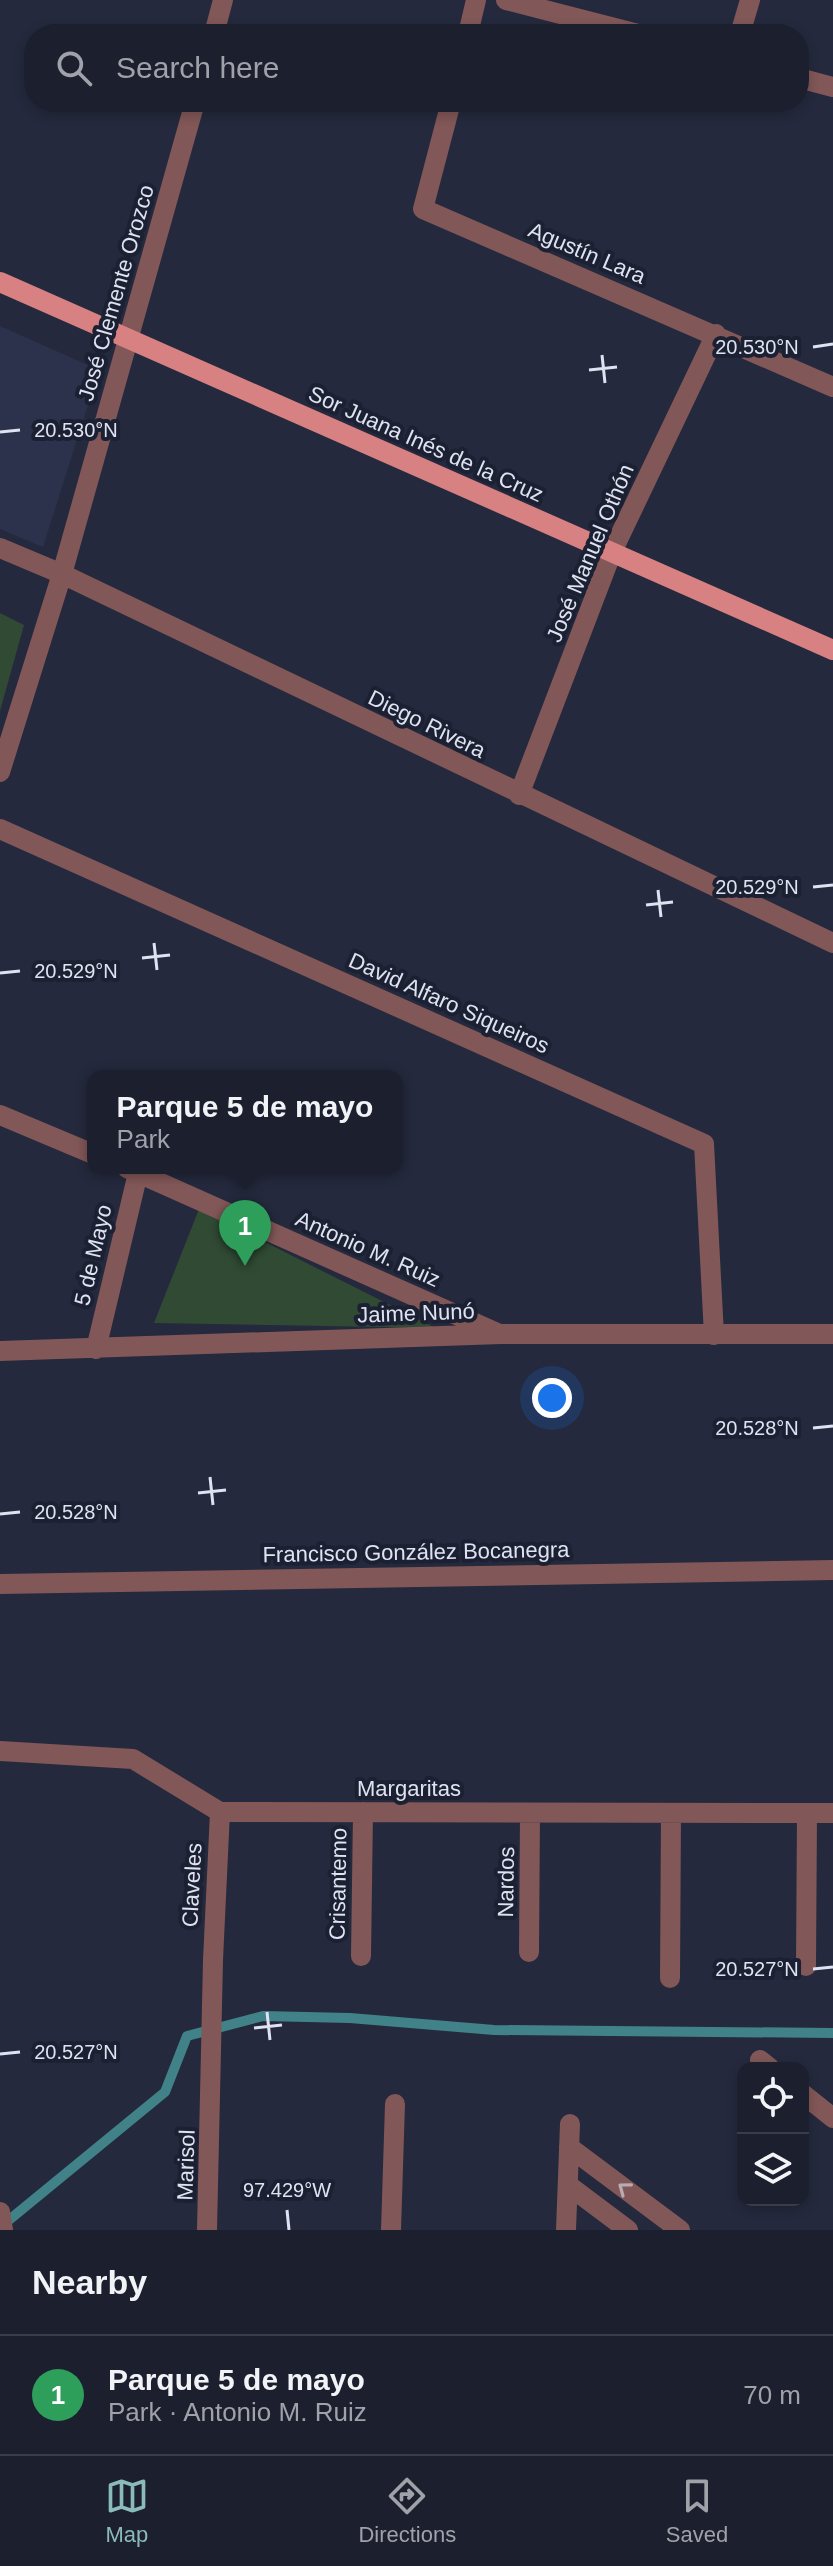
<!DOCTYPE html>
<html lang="en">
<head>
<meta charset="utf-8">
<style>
	body { margin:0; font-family:Arial,sans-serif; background:#282c3a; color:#f1f3f6 }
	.controls { position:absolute; right:24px; bottom:24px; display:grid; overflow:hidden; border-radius:16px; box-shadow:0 4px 12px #0003 }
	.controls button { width:72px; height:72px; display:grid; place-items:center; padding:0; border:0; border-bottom:2px solid #393d4a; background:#1b1f2e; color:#f1f3f6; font:40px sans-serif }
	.you { position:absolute; left:552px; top:1398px; width:28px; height:28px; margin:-20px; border:6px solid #fff; border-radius:50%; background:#1a73e8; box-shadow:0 0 0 12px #1a73e833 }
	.badge { display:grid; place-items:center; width:52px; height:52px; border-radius:50%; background:#8bbbb9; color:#fff; font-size:26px; font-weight:700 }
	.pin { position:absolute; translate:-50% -66px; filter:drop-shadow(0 2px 4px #0008) }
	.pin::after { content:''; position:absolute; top:42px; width:28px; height:24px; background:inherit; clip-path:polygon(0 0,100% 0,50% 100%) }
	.popup { position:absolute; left:87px; top:1070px; width:316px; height:104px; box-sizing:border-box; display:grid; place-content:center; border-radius:16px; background:#1b1f2e; filter:drop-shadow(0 2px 6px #0005); font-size:26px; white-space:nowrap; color:#a0a2aa }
	.popup b { font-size:30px; color:#f1f3f6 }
	.popup::after { content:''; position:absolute; left:50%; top:100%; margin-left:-16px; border:16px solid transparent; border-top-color:#1b1f2e }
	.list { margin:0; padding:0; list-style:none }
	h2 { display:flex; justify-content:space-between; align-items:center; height:104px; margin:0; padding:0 32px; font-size:34px }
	h2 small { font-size:26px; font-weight:400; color:#a0a2aa }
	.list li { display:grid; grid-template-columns:52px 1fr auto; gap:24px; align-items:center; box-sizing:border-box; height:120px; padding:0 32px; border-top:2px solid #393d4a }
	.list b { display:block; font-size:30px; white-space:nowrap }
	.list p { margin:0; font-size:26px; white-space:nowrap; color:#a0a2aa }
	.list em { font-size:26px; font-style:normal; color:#a0a2aa }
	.icon { flex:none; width:44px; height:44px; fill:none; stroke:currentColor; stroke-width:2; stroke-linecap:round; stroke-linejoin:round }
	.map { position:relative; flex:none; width:833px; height:2230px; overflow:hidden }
	.search { position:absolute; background:#1b1f2e; box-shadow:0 4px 12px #0003; left:24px; right:24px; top:24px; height:88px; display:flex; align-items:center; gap:20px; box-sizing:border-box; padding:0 28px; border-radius:32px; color:#a0a2aa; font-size:30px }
	.sheet { height:224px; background:#1b1f2e }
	nav { display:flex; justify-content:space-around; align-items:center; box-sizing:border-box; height:112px; border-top:2px solid #393d4a; background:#1b1f2e; font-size:22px; color:#a0a2aa }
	nav a { display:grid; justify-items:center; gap:4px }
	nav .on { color:#8bbbb9 }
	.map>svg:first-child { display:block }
</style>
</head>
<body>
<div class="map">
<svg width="833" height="2230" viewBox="0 0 833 2230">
	<rect width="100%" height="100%" fill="#24293d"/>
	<path fill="#2c324b" d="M0,326l99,44 -56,177 -43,-18z"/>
	<path fill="#304a34" d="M0,613l24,12 -24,86z
		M199,1209l237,119 -282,-5z"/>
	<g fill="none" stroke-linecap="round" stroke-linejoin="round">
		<path stroke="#418288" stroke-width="10" d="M3,2225l162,-133 22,-56 76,-20 87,2 144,12 339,3"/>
		<path stroke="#825757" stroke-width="20" d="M506,0l132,34
			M214,34l9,-34
			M468,34l8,-34
			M740,34l10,-34
			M799,78l34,9
			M451,102l-28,107 410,178
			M0,548l62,26 771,369
			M0,772l62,-198 133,-472
			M519,795l93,-243 104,-218
			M0,829l704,315 10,191
			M0,1115l93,39
			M127,1168l370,165
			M96,1349l42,-176
			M0,1351l501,-17h332
			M0,1584l833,-14
			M0,1751l133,8 87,53 613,1
			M529,1952l1,-139
			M361,1956l2,-144
			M806,1966l1,-153
			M670,1978l1,-165
			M760,2060l10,8
			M803,2094l30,24
			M569,2147l111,83
			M568,2185l60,45
			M0,2212l3,18
			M207,2230l6,-270 7,-148
			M391,2230l4,-126
			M566,2230l4,-106"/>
		<path stroke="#d88183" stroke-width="20" d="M0,282l833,368"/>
	</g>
	<defs><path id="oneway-chevron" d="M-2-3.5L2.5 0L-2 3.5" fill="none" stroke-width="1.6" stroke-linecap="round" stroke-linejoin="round" transform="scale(2)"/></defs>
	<use stroke="#baabb3" href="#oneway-chevron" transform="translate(624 2188) rotate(-143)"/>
	<path fill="none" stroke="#dfe3f1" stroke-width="3" d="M813,347l20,-3M602,355l3,28M589,370l28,-3M0,432l20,-2M813,887l20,-2M658,890l3,27M646,905l27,-3M154,943l3,27M142,958l28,-3M0,973l20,-2M813,1428l20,-2M210,1477l3,28M198,1493l28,-3M0,1514l20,-2M813,1969l20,-2M267,2012l3,28M254,2028l28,-3M0,2054l20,-2M287,2210l2,20"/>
	<g text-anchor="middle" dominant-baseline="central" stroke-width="8" stroke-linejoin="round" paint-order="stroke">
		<g font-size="22" fill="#dfe3f1" stroke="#1b2033">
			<text transform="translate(587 253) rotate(23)">Agustín Lara</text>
			<text transform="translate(116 293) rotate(-74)">José Clemente Orozco</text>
			<text transform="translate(426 444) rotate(24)">Sor Juana Inés de la Cruz</text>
			<text transform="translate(590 553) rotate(-67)">José Manuel Othón</text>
			<text transform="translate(427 724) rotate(26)">Diego Rivera</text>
			<text transform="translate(449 1003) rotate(24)">David Alfaro Siqueiros</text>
			<text transform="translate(368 1249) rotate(24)">Antonio M. Ruiz</text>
			<text transform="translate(93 1255) rotate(-77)">5 de Mayo</text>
			<text transform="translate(416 1313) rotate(-2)">Jaime Nunó</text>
			<text transform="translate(416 1552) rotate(-1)">Francisco González Bocanegra</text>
			<text x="409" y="1788">Margaritas</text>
			<text transform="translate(506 1882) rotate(-89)">Nardos</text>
			<text transform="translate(338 1884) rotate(-89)">Crisantemo</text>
			<text transform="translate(192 1885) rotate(-87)">Claveles</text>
			<text transform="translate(186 2165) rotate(-88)">Marisol</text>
		</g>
	</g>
	<g font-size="20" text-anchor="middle" fill="#dfe3f1" stroke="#1b2033" stroke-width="8" stroke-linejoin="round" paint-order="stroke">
		<text x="757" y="354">20.530°N</text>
		<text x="76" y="437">20.530°N</text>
		<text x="757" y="894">20.529°N</text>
		<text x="76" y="978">20.529°N</text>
		<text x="757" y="1435">20.528°N</text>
		<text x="76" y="1519">20.528°N</text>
		<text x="757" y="1976">20.527°N</text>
		<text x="76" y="2059">20.527°N</text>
		<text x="287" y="2197">97.429°W</text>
	</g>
</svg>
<div class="controls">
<button><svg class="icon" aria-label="locate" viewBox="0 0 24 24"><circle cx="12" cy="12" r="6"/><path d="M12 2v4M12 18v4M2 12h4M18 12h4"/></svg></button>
<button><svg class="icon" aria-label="layers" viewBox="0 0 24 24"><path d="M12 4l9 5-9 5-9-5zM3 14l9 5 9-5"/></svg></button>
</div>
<div class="you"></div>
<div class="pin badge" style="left:245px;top:1266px;background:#2e9e5b">1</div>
<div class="popup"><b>Parque 5 de mayo</b>Park</div>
<div class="search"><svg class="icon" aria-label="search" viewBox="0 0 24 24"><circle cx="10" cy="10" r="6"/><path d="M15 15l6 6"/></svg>Search here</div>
</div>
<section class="sheet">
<h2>Nearby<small></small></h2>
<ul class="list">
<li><span class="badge" style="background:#2e9e5b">1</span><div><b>Parque 5 de mayo</b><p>Park · Antonio M. Ruiz</p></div><em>70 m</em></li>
</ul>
</section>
<nav>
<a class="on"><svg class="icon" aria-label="map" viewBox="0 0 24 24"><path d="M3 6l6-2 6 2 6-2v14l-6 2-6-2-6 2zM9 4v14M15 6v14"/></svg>Map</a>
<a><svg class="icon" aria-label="directions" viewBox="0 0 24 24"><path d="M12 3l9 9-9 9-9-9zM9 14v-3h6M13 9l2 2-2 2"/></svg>Directions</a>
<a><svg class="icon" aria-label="saved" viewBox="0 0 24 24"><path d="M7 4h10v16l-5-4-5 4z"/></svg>Saved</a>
</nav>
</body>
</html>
